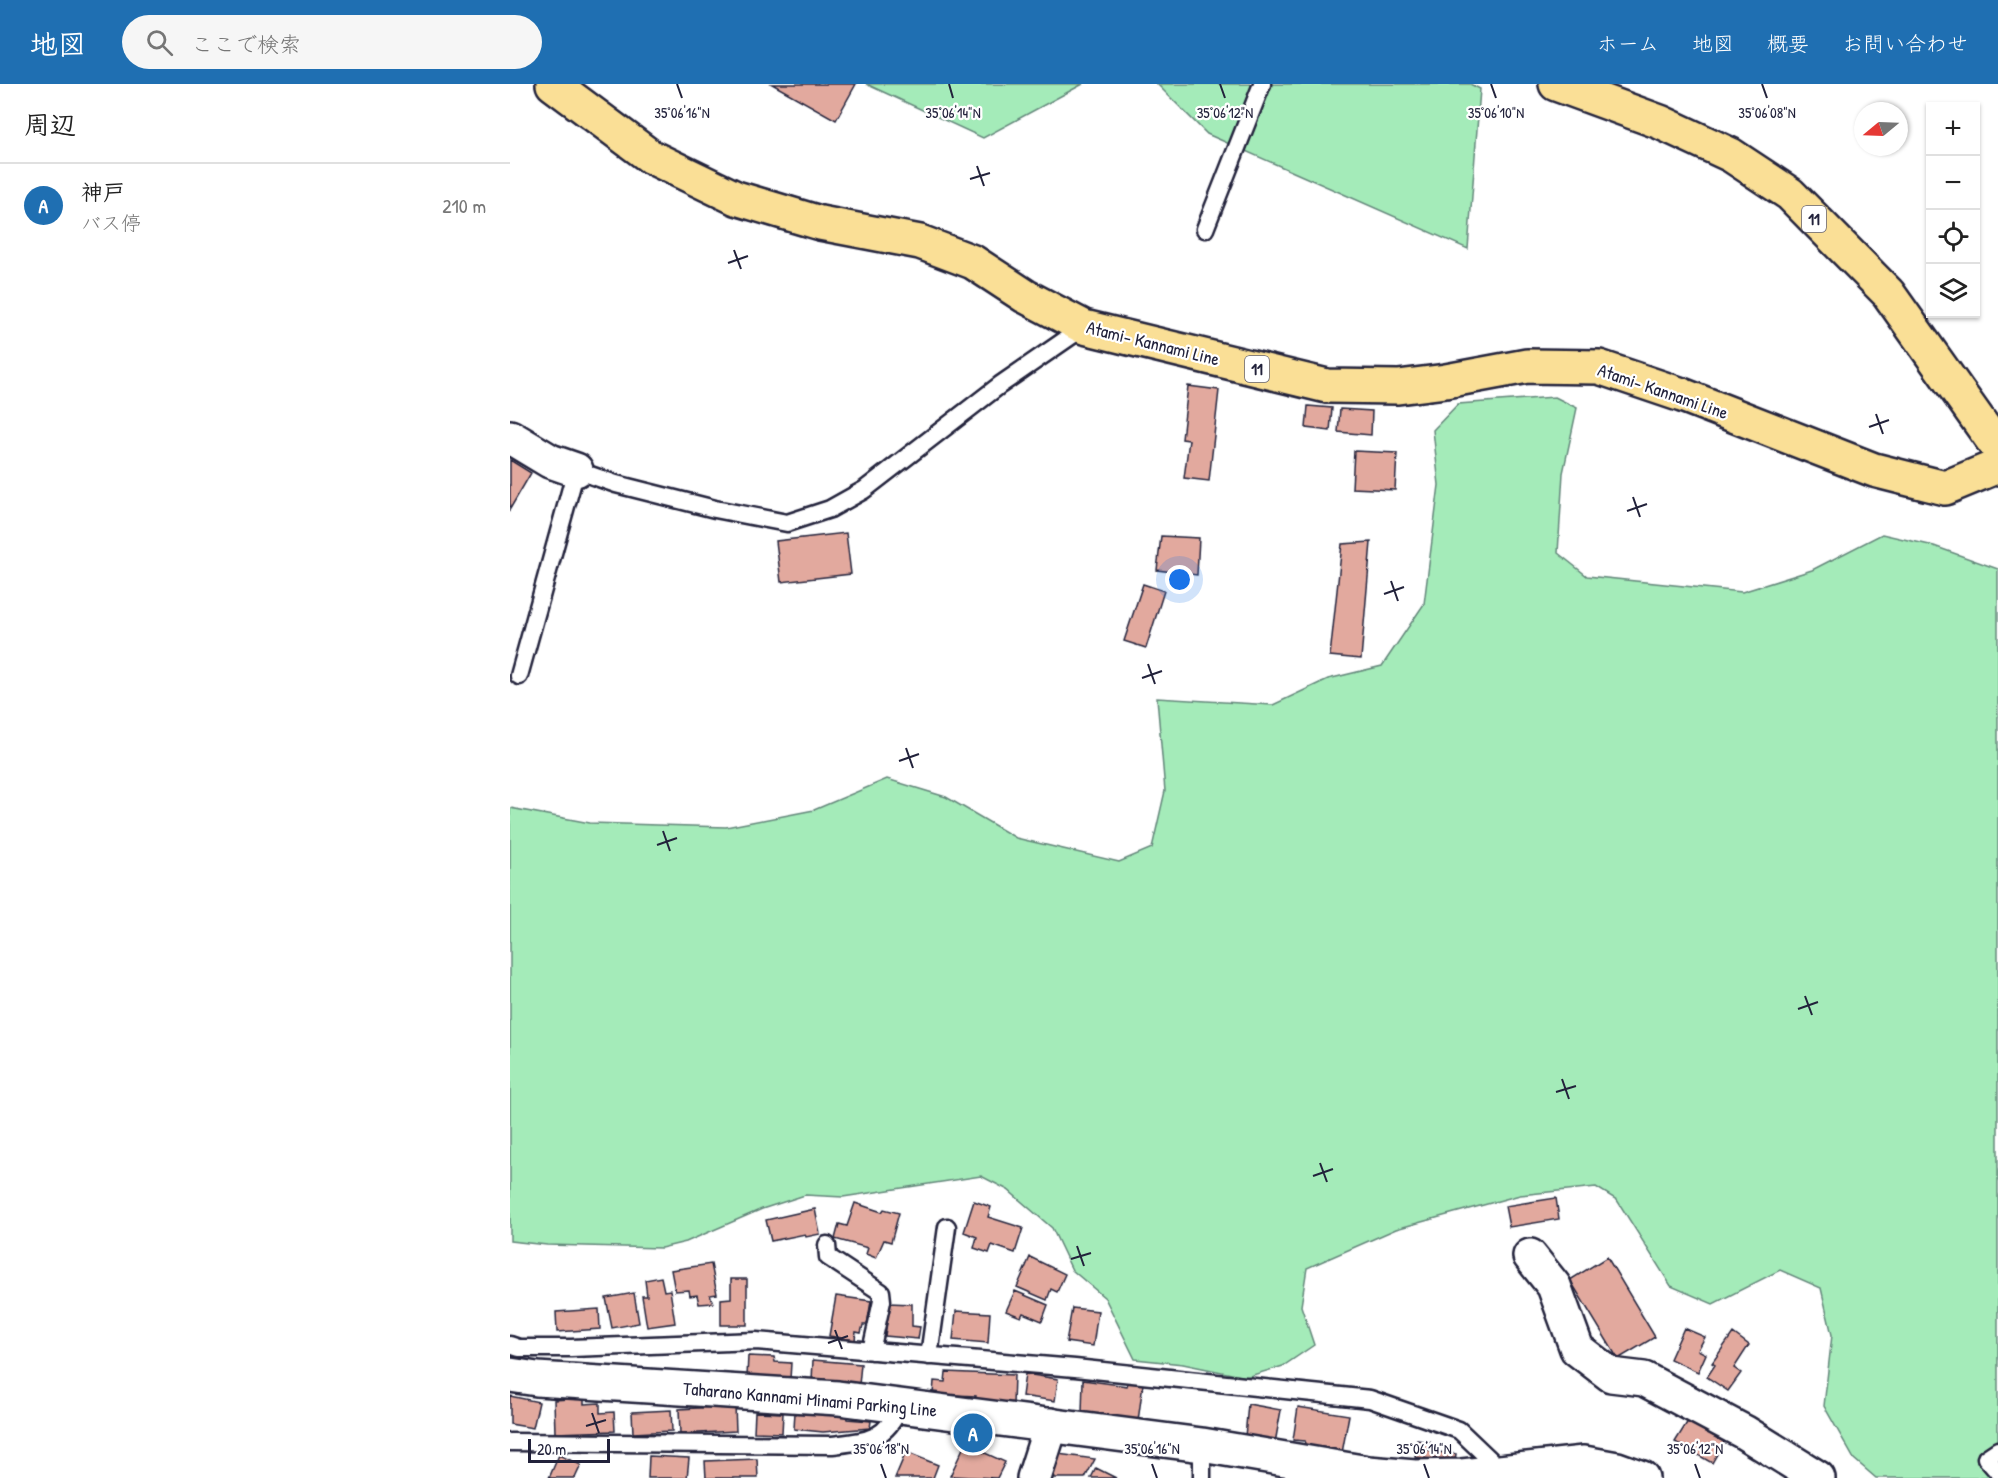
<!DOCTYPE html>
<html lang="ja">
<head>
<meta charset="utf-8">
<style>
	body { margin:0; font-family:"Patrick Hand","Klee One",sans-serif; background:#f6f6f6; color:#222 }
	.controls { position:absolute; right:18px; top:18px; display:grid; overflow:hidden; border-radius:0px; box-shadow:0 2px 4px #0004 }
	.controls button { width:54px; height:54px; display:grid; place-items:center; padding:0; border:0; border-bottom:2px solid #e0e0e0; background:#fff; color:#222; font:30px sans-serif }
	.compass { position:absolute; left:1344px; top:18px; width:54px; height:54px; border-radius:50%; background:#fff; box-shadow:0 2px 4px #0004; rotate:251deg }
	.scale { position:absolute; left:18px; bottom:15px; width:82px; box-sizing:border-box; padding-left:6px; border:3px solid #22223b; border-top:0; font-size:16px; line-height:21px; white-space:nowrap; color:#22223b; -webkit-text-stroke:4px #fff; paint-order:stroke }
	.you { position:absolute; left:670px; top:496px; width:21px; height:21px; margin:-15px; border:4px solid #fff; border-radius:50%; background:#1a73e8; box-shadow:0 0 0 9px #1a73e833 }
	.badge { display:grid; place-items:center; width:39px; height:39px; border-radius:50%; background:#1f6fb2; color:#fff; font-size:20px; font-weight:700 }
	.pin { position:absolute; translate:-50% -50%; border:3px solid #fff; box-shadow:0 2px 6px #0006 }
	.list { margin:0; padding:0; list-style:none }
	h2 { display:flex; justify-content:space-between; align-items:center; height:78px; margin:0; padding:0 24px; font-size:26px }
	h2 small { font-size:20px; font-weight:400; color:#767676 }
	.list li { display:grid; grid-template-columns:39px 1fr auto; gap:18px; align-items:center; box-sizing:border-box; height:84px; padding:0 24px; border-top:2px solid #e0e0e0 }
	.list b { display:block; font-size:22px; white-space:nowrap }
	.list p { margin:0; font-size:20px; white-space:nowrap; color:#767676 }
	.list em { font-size:20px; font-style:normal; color:#767676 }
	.icon { flex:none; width:33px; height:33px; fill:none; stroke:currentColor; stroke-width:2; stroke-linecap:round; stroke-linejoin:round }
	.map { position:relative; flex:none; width:1488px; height:1394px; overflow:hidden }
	header { display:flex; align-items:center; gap:36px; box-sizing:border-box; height:84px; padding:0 30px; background:#1f6fb2; color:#fff }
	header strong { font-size:28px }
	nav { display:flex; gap:33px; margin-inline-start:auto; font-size:21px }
	.search { width:420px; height:54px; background:#f6f6f6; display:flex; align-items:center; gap:15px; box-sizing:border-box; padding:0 21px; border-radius:33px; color:#767676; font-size:22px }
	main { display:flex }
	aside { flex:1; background:#fff }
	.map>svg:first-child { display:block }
</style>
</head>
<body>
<header>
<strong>地図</strong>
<div class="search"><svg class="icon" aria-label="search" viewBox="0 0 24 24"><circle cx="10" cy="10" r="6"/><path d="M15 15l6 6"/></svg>ここで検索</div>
<nav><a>ホーム</a><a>地図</a><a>概要</a><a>お問い合わせ</a></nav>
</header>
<main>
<aside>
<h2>周辺<small></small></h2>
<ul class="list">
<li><span class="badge">A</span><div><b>神戸</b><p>バス停</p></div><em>210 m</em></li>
</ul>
</aside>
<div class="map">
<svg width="1488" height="1394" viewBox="0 0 1488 1394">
	<rect width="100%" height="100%" fill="#fff"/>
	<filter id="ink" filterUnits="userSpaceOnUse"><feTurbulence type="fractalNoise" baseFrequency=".0167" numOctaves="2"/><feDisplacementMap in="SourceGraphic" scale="12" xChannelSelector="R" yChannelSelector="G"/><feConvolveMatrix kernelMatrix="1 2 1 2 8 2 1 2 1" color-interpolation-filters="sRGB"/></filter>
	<g filter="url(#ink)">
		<path fill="#a4ebb9" stroke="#63867a" stroke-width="1.5" d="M356,0h217l-100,54z
			M647,0h313l10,5 -12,160 -261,-115z
			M1045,313l22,11 -14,65 -5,80 29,23 155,16 70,-22 70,-36 52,12 64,23v909h-122l-22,-19 -30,-53 8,-71 -11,-47 -41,-18 -67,34 -42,-18 -54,-86 -21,-13 -76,8 -124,34 -89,39 -6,38 13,39 -31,21 -37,11 -63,-13 -48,-5 -30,-61 -33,-28 -20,-42 -44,-38 -27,-14 -138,21 -38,-2 -43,14 -76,33 -25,6 -114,-3 -37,-4v-433l80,15 136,4 88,-17 73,-31 59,18 70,41 103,24 33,-14 13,-57 -8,-93 116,7 55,-26 54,-13 42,-62 15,-119 -6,-55 25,-26z"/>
		<path fill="#e2a99e" stroke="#22223b" stroke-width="1.5" d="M262,0h84l-20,36z
			M678,302l31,4 -10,91 -25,-3 5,-38 -7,-1z
			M798,322l24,2 -2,23 -24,-3z
			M830,325l32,2 -1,24 -33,-3z
			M844,367l43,2 -2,37 -43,-2z
			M0,376l21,13 -21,36z
			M336,449l5,41 -70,8 -5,-41z
			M651,452l38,2 -2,37 -40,-5z
			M861,458l-10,117 -31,-3 12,-112z
			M633,500l21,7 -18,57 -22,-7z
			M1046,1114l3,21 -50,8 -4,-21z
			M464,1117l17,6 -3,10 35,11 -8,25 -23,-8 -3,8 -15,-5 3,-11 -13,-5z
			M345,1119l27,9 2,-3 15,4 -8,29 -7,-2 -8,18 -10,-4 2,-6 -33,-9 4,-15 8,2z
			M305,1125l5,25 -14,3 -1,-3 -34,7 -5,-21z
			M520,1173l35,17 -8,18 -6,-3 -4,11 -30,-13z
			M1097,1173l48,80 -37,22 -48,-79z
			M201,1180l6,30 -7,1 3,8 -14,1 -2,-9 -7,1 -1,-6 -14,1 -4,-21z
			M151,1193l3,14 6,-1 5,33 -28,4 -5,-31h5l-2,-16z
			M221,1195h16v46h-26v-26l10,-1z
			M505,1207l33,14 -6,16 -19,-8 -2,4 -15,-6z
			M124,1209l5,30 -27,5 -6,-30z
			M326,1212l35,5 -4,24h-4l-2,8 -5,-1 -1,8 -26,-4z
			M379,1219l23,1v22l8,1 -2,12 -33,-3z
			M562,1224l26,3 -5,35 -27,-4z
			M89,1225l1,20 -43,3 -1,-20z
			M446,1227l34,2 -2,30 -35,-3z
			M1174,1244l21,9 -7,13 8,4 -8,18 -28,-13z
			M1223,1249l16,12 -15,23 7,5 -13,18 -21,-14 8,-12 -3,-2z
			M238,1272l26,1 1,5 16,1 -1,16 -43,-2z
			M303,1276l48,4 -2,21 -47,-4z
			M436,1288l68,3 -1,30 -38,-2 1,-7 -43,-2 1,-13 11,1z
			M515,1290l33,5 -3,22 -33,-5z
			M573,1296l44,6 1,-4 15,2 -5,37 -56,-8z
			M0,1312l29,6 -6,26 -23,-4z
			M74,1314v6l16,-1v10l14,-1 1,19 -60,2 -1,-33z
			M738,1320l33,6 -6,33 -30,-6z
			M225,1322l1,25 -56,3 -1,-25z
			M788,1323l51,8 -7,38 -38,-6 1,-6 -12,-1z
			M161,1326l1,21 -39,2 -1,-21z
			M245,1328l28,1 -1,20 -28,-1z
			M285,1328l51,3 1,4 24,2 -1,7 -47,4 -29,-3z
			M1178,1337l36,21 -12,21 -37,-21z
			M907,1356l13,2 -2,9 28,3 -1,8 -40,-5z
			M455,1360l40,18 -8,16 -47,-2z
			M396,1368l32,13 -5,13h-38z
			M548,1370l37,5 -10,19h-39z
			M49,1371l22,10 -6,13h-26z
			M139,1372l40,2 -2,20h-39z
			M247,1375l1,19h-52l-1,-17z
			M586,1384l20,10h-25z"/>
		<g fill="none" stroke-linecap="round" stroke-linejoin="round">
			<g stroke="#22223b" stroke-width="21">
				<path id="service" d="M695,145l57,-145
					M9,592l57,-206 40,14 99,25 72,14 43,-14 34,-19 136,-105 84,-58
					M317,1161l1,12 53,35 1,9 -11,50
					M0,1261l9,3h52l185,-7 319,27 295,31 89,31 43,41
					M419,1272l18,-129
					M0,1358l322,3c33,-4 54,-4 68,-39
					M692,1361v33
					M1488,1366l-12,8 12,14"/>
			</g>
			<g stroke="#22223b" stroke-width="38">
				<path id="minor" d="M0,353l40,24 26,9
					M1020,1172l24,30 23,63 34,26 33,4 100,53 74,46
					M524,1394l17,-53"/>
			</g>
			<g stroke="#22223b" stroke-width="38">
				<path id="secondary" d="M0,1291l27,4 301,19 364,47 166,28 47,4 47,-1 122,-13 33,6 25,9"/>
			</g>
			<g stroke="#22223b" stroke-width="38">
				<path id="primary" d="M43,0l98,73 85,41 84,25 100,19 53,20 52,34 59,31 243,59 71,1 48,-6 81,-15 72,1 83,28 192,75 71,18 53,-22
					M1046,0l104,38 71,33 59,39 98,99 110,155"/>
			</g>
			<use href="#service" stroke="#fff" stroke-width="16"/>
			<use href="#minor" stroke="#fff" stroke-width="33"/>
			<use href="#secondary" stroke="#fff" stroke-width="33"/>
			<use href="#primary" stroke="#fadf96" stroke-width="33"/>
		</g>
	</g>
	<path fill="none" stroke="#22223b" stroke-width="2" d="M167,0l5,14M439,0l4,14M710,0l5,14M981,0l5,14M1252,0l5,14M467,82l7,20M460,95l20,-6M224,166l7,19M218,179l20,-7M1366,330l7,20M1359,343l20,-7M1123,413l7,20M1117,427l20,-7M881,497l7,20M874,510l20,-7M638,580l7,20M632,594l20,-7M396,664l7,20M389,677l20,-7M153,747l7,20M147,761l20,-7M1295,912l7,19M1288,925l20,-7M1052,995l7,20M1046,1008l20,-6M810,1079l7,19M803,1092l20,-7M567,1162l7,20M561,1175l20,-6M325,1246l7,19M318,1259l20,-7M82,1329l7,20M76,1342l20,-6M371,1380l5,14M642,1380l5,14M914,1380l5,14M1185,1380l5,14"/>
	<g text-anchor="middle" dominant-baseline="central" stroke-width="4.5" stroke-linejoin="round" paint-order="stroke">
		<g fill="#fff" stroke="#646476" stroke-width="1.5">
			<rect x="1292" y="122" width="24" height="26" rx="4.5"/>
			<rect x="735" y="272" width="24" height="26" rx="4.5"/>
		</g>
		<g font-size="16" font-weight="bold" fill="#22223b">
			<text x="1304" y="135">11</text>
			<text x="747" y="285">11</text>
		</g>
		<g font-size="18" fill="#22223b" stroke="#fff">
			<text transform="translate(643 259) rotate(14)">Atami- Kannami Line</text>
			<text transform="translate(1153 307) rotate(19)">Atami- Kannami Line</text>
			<text transform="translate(300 1315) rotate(5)">Taharano Kannami Minami Parking Line</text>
		</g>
	</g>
	<g font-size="15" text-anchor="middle" fill="#22223b" stroke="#fff" stroke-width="4.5" stroke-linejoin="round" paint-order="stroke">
		<text x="443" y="34">35°06'14"N</text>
		<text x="986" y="34">35°06'10"N</text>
		<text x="1257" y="34">35°06'08"N</text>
		<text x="172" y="34">35°06'16"N</text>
		<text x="715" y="34">35°06'12"N</text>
		<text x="371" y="1370">35°06'18"N</text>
		<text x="642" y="1370">35°06'16"N</text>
		<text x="914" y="1370">35°06'14"N</text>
		<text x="1185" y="1370">35°06'12"N</text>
	</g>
</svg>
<div class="controls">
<button>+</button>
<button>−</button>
<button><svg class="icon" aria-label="locate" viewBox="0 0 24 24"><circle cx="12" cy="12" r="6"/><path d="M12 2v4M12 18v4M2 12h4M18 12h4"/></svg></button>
<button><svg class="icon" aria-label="layers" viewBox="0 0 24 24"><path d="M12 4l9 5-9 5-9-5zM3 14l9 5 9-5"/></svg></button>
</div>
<svg class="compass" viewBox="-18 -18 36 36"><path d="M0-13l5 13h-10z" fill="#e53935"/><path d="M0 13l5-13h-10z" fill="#767676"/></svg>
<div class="scale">20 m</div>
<div class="you"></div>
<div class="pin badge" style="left:463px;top:1349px">A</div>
</div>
</main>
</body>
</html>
